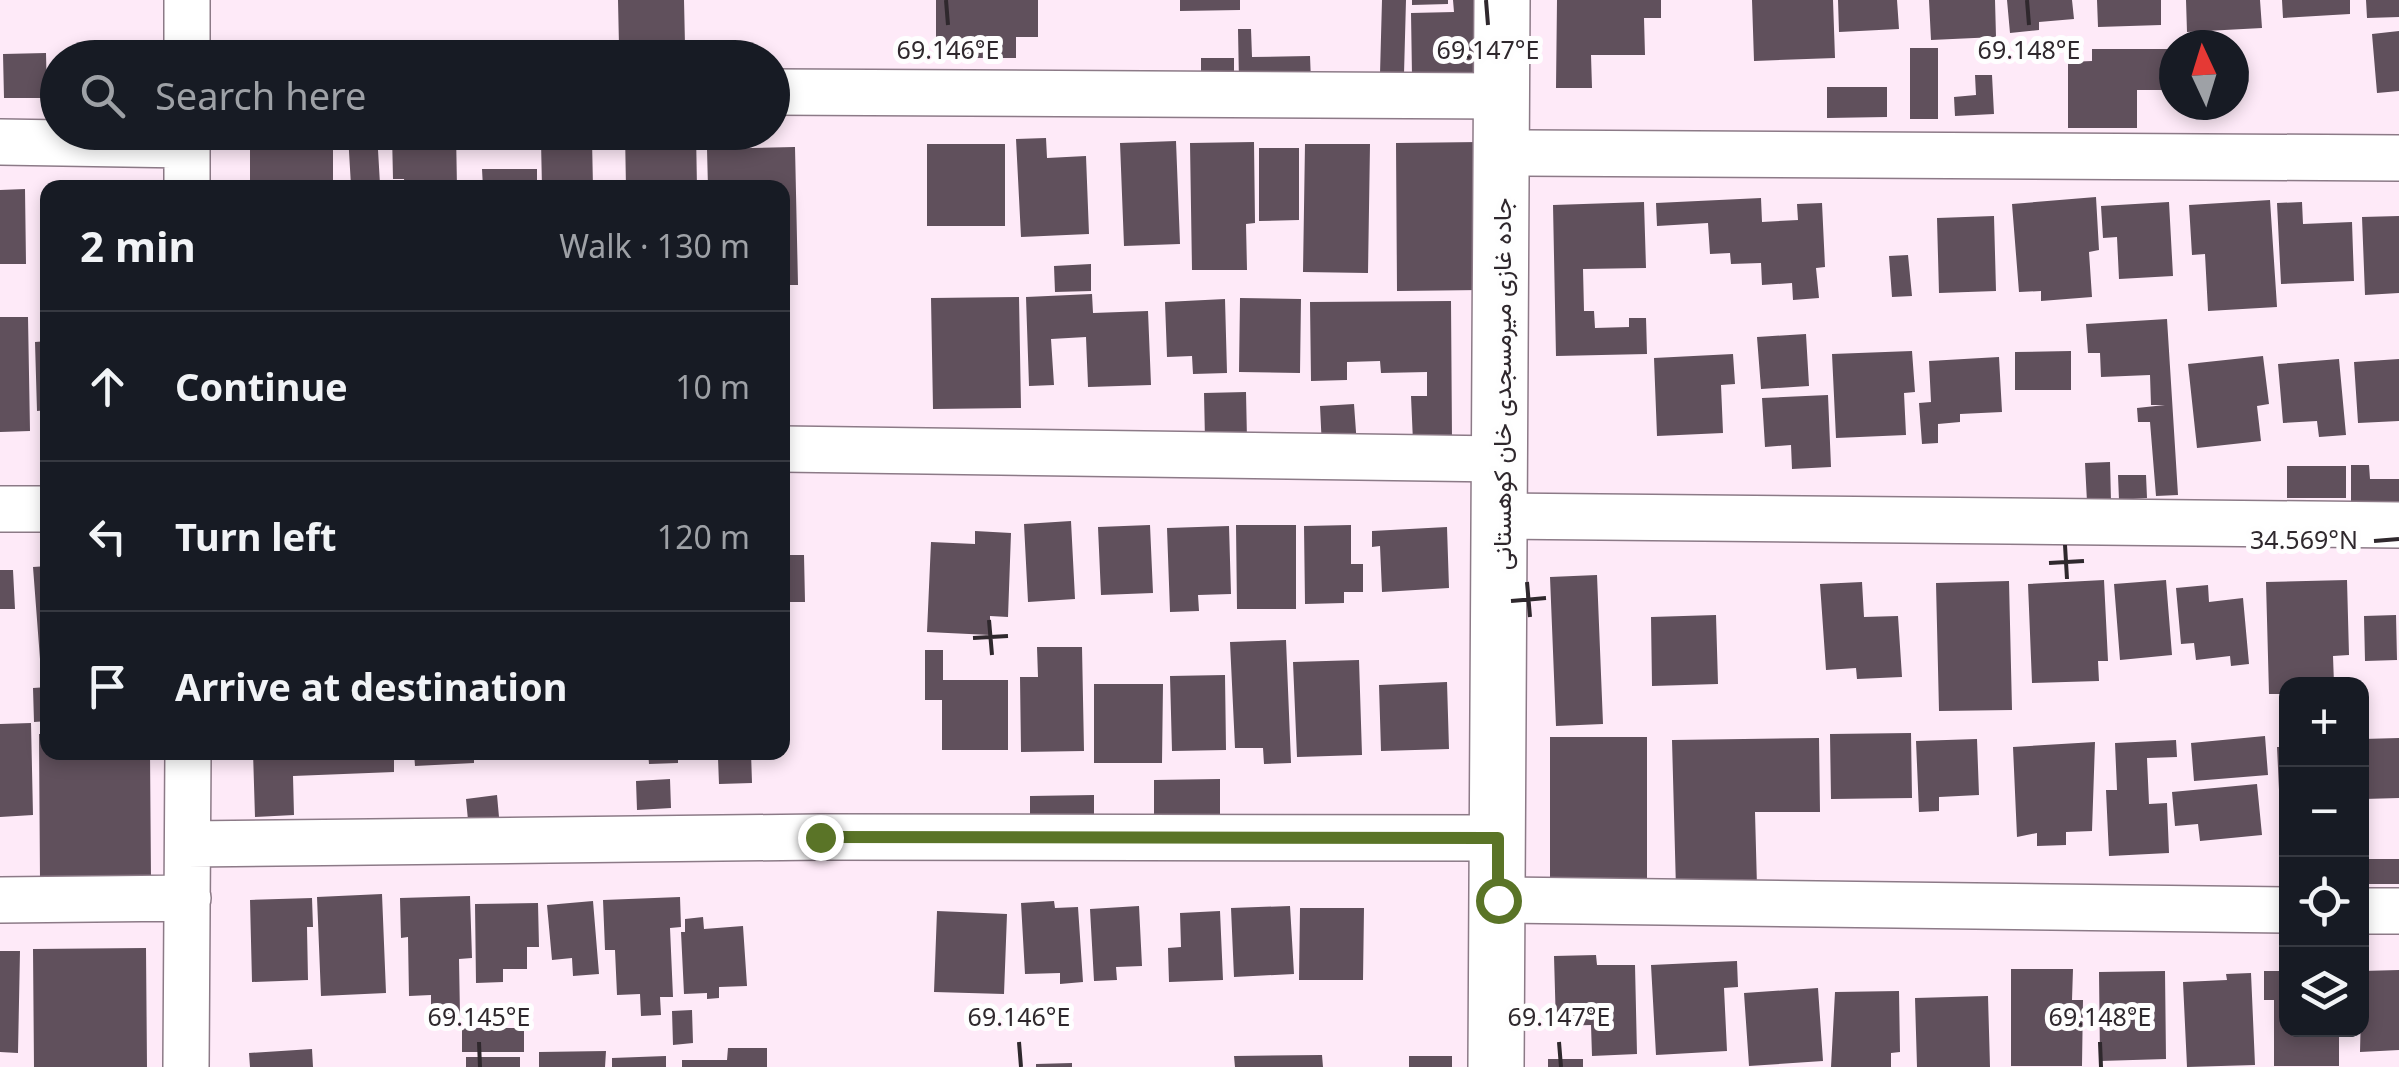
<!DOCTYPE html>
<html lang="en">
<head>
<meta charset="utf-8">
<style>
	body { margin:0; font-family:"Noto Sans",Vazirmatn,sans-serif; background:#242831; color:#f1f3f6 }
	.controls { position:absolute; right:30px; bottom:30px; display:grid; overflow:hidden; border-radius:20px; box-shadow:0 5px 15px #0003 }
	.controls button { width:90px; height:90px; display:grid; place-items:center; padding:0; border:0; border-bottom:2px solid #363941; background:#171b24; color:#f1f3f6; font:50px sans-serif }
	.compass { position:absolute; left:2159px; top:30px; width:90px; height:90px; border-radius:50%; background:#171b24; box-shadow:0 5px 15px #0003; rotate:356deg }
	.stop { position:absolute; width:30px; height:30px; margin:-22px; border:8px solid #5a7427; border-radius:50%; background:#fff }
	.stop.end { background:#5a7427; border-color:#fff; box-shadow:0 2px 10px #0008 }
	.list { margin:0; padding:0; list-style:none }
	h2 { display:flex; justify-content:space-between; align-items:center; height:130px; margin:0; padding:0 40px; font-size:42px }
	h2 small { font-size:32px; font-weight:400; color:#9ea1a6 }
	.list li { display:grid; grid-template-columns:65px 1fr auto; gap:30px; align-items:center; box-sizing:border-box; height:150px; padding:0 40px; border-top:2px solid #363941 }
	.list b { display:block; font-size:38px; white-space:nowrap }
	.list em { font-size:32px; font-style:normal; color:#9ea1a6 }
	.icon { flex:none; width:55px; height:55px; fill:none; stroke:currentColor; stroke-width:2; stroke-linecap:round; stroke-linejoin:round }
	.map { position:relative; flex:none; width:2399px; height:1067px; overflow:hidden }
	.search { position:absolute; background:#171b24; box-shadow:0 5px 15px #0003; left:40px; top:40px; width:750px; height:110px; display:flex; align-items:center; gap:25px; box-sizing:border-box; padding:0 35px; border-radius:55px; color:#9ea1a6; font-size:38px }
	.panel { position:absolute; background:#171b24; box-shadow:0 5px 15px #0003; left:40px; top:180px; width:750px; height:580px; border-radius:20px }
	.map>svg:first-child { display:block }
</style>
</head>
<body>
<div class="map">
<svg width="2399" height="1067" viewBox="0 0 2399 1067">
	<rect width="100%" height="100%" fill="#feeaf8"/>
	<path fill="#60505c" d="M618,0h66l1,45 -66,1z
		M936,0h102v37h-22v21h-80z
		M1180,0h60v10l-60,1z
		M1382,0h24l-2,74h-24z
		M1412,0h36v4l-36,1z
		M1453,0h36l2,75 -79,1 -1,-63 43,-1z
		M1557,0h104v18h-17l1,37h-54l1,33h-36z
		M1752,0h81l2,58 -81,3z
		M1838,0h59l2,29 -60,3z
		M1929,0h66l1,37 -65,3z
		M2007,0h65l2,19 -35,3v8l-29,3z
		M2097,0h64v25l-63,2z
		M2186,0h74l2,28 -75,4z
		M2282,0h68v14l-67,4z
		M2366,0h33v17l-32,1z
		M1238,29h13l1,28 58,-1 1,25 -72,1z
		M2399,31v60l-22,2 -5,-59z
		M1910,48h28v71h-28z
		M2092,49h81l1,41h-37v38h-69v-66l24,-1z
		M46,53l1,45h-43l-1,-44z
		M1201,58h33v23h-33z
		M1975,75h17l2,39 -39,2 -1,-19 22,-2z
		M1827,87h60v30l-60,1z
		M250,132h83v56h-83z
		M456,132l1,56h-52l-1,-9h-11l-1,-45z
		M696,132l1,56h-71l-1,-55z
		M377,133l3,51 -29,2 -3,-52z
		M1046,138l1,20 39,-2 3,78 -68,3 -5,-98z
		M592,139l1,49h-51l-1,-47z
		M1176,141l4,103 -56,2 -4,-103z
		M1254,142l1,81 -9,1 1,46h-55l-2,-127z
		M1480,142l1,148 -84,1 -1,-148z
		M927,144h78v82h-78z
		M1305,144h65l-2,129 -65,-1z
		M795,147l3,138h-16v-97h-74l-1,-39z
		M1259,148h40v72l-40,1z
		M482,169h55v19h-54z
		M25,189l1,75h-26v-74z
		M2096,197l3,53 -10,2 3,45 -51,4v-10l-22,1 -7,-88z
		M1761,198l1,24 36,-2 -1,-16 25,-1 3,64 -9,1 3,30 -26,2 -1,-17 -30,2 -1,-22 -30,1 -1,-11 -20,1 -2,-31 -51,3 -1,-23z
		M2270,200l7,107 -69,4 -3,-57 -13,1 -3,-50z
		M1644,202l2,66 -63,1 1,42h10l1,17 34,-1v-9h17l1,36 -91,2 -3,-151z
		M2169,202l4,74 -54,3 -2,-42 -14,1 -2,-32z
		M2302,202l1,22 49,-2 2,59 -73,3 -4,-81z
		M1994,216l2,75 -57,2 -2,-75z
		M2399,216v77l-34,2 -3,-78z
		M1908,255l4,41 -20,1 -3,-41z
		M1091,264v27l-36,1 -1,-26z
		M1092,294l1,19 55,-2 3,74 -63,2 -2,-50 -35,2 3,46 -25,1 -3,-89z
		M1019,297l2,111 -88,1 -2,-111z
		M1240,298l61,1 -1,74 -61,-1z
		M1225,299l2,74 -34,1 -1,-18 -25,1 -2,-55z
		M1451,301l1,140 -39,1 -2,-46h16v-24l-46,1 -1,-12 -33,1v18l-36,1 -1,-79z
		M0,317h28l2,114 -30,1z
		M2167,319l11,176 -22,1 -6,-74h-12l-1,-14 28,-3h-14l-1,-30 -49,2 -1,-24h-12l-2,-29z
		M1806,334l3,52 -48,3 -4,-52z
		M48,341v69l-11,1 -2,-69z
		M1912,351l3,41 -11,1 2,42 -70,3 -4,-84z
		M2071,351v39h-56v-38z
		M1733,354l2,30 -14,1 2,48 -66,3 -3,-78z
		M2263,356l6,48 -12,2 4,35 -64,7 -9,-84z
		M1999,357l3,55 -42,2v8l-22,2v19l-16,1 -3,-41 12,-1 -2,-41z
		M2339,359l7,76 -27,2 -2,-16 -34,2 -5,-59z
		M2399,359v62l-41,2 -4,-61z
		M1246,392l1,48h-42l-1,-47z
		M1828,395l3,72 -39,2 -1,-24 -26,2 -3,-49z
		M1354,404l3,42 -35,2 -2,-42z
		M2110,462l1,39 -24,1 -2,-39z
		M2351,465h18l1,14h29v23h-48z
		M2287,466h59v32h-59z
		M2118,475h28l1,23 -28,2z
		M1071,521l4,78 -47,3 -4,-78z
		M1150,525l3,68 -52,2 -3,-68z
		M1236,525h60v84h-59z
		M1351,525v39h12v28h-19v11l-39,1 -1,-78z
		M1229,526l2,68 -33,1 1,16 -29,1 -3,-84z
		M1447,527l2,61 -67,4 -2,-46 -8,1v-16z
		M975,531l36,2 -3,84 -18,-1v19l-63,-3 4,-90 44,2z
		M782,555h22l1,47h-23z
		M48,566v92l-8,1 -7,-92z
		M0,570h13l2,39h-15z
		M1597,575l6,149 -47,2 -6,-149z
		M2104,580l4,81h-10l1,20 -67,2 -4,-99z
		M2166,580l6,75 -52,5 -6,-76z
		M2347,580l2,75 -16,1 1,28h-48v10h-17l-3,-112z
		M2009,581l3,129 -73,1 -3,-128z
		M1862,582l2,35 34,-1 4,61 -45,2 -1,-11 -30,2 -6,-86z
		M2208,585l1,17 34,-4 6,66 -18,2 -1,-10 -34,4 -2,-17 -13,1 -5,-56z
		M1716,615l2,69 -66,2 -1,-69z
		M2396,615l1,45 -32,1 -1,-45z
		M1286,640l5,123 -27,1 -1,-16h-28l-5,-106z
		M1037,647h45l2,104 -63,1 -1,-75h18z
		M925,650h18v30h65v70h-66v-50h-17z
		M1359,660l3,95 -65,2 -4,-95z
		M1225,675l1,75 -54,1 -2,-75z
		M1447,682l2,67 -68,2 -2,-66z
		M1094,684h69l-1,79h-68z
		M48,687v34l-14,1 -1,-34z
		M31,723l2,92 -33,2v-93z
		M1911,733l1,65 -81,1 -1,-65z
		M39,734h9v18h102l1,128 -111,1z
		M2265,736l3,39 -74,6 -3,-38z
		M1550,737h97v150h-97z
		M1819,738l1,74h-65l2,75 -81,2 -4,-149z
		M2399,738v60l-35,1 -1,-60z
		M1977,739l2,56 -40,2v14l-20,1 -3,-71z
		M2176,740l1,17 -30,1 2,46 18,-1 2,50 -60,3 -3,-66h11l-2,-47z
		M2095,742l-3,89 -26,1v13l-29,1v-13l-20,4 -4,-90z
		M2277,747h9v64h-6z
		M253,752h141v20l-101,4 1,39 -39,2z
		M414,752h60v11l-59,3z
		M648,752h30v11l-29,1z
		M688,752h63l1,31 -33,1 -1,-26 -30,1z
		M670,779l1,29 -34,2 -1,-29z
		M1220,779v42l-66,1v-42z
		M2257,784l5,51 -62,6 -2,-17 -23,2 -3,-34z
		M497,795l2,22 -31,3 -2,-21z
		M1094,795v20l-64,1v-20z
		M2362,859h37v25h-37z
		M382,894l4,99 -65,3 -4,-99z
		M470,896l2,62 -13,1 1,57 -29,1v-22l-22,1 -1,-59 -7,1 -1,-40z
		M680,897l1,30 -11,1 3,69h-13l1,18 -20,1 -1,-22 -23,1 -2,-45h-10l-2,-50z
		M312,898l1,29h-6l1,53 -56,2 -2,-82z
		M593,901l6,73 -26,2 -1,-18 -20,2 -5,-55z
		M1054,901l1,7 23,-1 5,75 -23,2v-11l-35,1 -4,-71z
		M538,903l1,44h-12v22h-24v13l-27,1 -1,-79z
		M1139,906l3,60 -26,1 1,13 -23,1 -4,-72z
		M1290,906l4,68 -60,3 -3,-69z
		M1300,908h64l-1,72h-64z
		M937,911l70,3 -3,80 -70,-2z
		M1220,911l3,69 -54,2 -1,-34 13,-1 -1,-34z
		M703,917l1,12 39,-3 4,60 -28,1v11l-12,1v-6l-23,1 -3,-62h4v-13z
		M146,948l1,119h-113l-1,-118z
		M0,951h20l-2,102 -18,-1z
		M1596,955l1,10h38l2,89 -45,2 -1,-31 -35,1 -2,-70z
		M1737,961l1,26 -14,1 3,63 -71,4 -5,-90z
		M2011,969h62l-1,31h11l-1,66h-71z
		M2399,970v80l-39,2 2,-81z
		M2165,971l1,88 -66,2 -1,-89z
		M2264,971h22v59h53v36h-65v-66h-10z
		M2251,973l4,92 -68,2 -4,-85 44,-2 -1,-6z
		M1818,988l5,73 -74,5 -5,-73z
		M1899,991l1,61 -9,1v14h-60l4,-75z
		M1988,996l2,71h-73l-2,-69z
		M692,1010l1,33 -20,2 -1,-34z
		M462,1028h62v24h-62z
		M728,1048h39v19h-85v-7h45z
		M312,1049l1,18h-63l-1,-14z
		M606,1051l-1,16h-66v-15z
		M1322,1055l1,12h-88l-1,-11z
		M666,1056v11h-54v-9z
		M1409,1056h43v11h-43z
		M466,1057h54v10h-54z
		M1548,1059h35v8h-35z
		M1072,1063v4h-36v-3z"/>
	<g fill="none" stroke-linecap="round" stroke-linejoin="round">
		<g stroke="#8c7a87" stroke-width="48">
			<path id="minor" d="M187,58v-58
				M772,92l729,4
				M187,132v56
				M0,142l187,3
				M1503,153l896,5
				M782,449l718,10
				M0,509h48
				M1500,516l899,9
				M188,844l632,-7 678,1
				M0,900l188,-2
				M1498,900l788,10
				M2362,911h37
				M186,1067l2,-315"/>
		</g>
		<g stroke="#8c7a87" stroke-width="58">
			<path id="major" d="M1496,1067l6,-1067"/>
		</g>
		<use href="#minor" stroke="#fff" stroke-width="45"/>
		<use href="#major" stroke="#fff" stroke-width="55"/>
	</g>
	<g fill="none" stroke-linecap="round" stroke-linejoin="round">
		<path stroke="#5a7427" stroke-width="12" d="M820,837l678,1v62"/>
	</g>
	<path fill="none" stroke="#2f282d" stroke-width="4" d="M946,0l2,25M1486,0l2,25M2027,0l2,25M2374,541l25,-2M2065,545l2,34M2049,563l35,-2M1527,582l3,35M1511,601l35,-3M989,620l3,35M973,638l35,-2M479,1042l1,25M1019,1042l2,25M1559,1042l2,25M2100,1042l1,25"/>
	<g text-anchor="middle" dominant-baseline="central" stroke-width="10" stroke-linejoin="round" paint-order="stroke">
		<g font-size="25" fill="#2f282d" stroke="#fefefe">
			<text transform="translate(1501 384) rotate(-90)">جاده غازی میرمسجدی خان کوهستانی</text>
		</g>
	</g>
	<g font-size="25" text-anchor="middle" fill="#2f282d" stroke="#fefefe" stroke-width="10" stroke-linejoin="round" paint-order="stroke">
		<text x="948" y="59">69.146°E</text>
		<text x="1488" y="59">69.147°E</text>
		<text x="2029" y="59">69.148°E</text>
		<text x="2304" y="549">34.569°N</text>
		<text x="479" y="1026">69.145°E</text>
		<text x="1019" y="1026">69.146°E</text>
		<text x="1559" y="1026">69.147°E</text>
		<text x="2100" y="1026">69.148°E</text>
	</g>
</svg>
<div class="controls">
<button>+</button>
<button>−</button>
<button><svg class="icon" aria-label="locate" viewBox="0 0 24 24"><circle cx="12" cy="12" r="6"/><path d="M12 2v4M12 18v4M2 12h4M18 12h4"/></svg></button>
<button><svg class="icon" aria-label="layers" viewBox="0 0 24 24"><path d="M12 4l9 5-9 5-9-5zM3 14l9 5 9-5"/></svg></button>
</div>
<svg class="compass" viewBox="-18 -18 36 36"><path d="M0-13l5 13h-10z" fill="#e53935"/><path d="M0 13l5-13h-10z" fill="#9ea1a6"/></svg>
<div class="stop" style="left:1498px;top:900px"></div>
<div class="stop end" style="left:820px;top:837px"></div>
<div class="search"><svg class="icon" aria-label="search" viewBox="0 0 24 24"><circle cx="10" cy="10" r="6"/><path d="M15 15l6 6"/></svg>Search here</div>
<section class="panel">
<h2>2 min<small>Walk · 130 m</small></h2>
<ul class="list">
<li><svg class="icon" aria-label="ahead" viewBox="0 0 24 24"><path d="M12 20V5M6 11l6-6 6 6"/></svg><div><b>Continue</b></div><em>10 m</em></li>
<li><svg class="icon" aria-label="left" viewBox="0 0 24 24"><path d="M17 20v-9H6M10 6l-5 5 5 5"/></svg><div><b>Turn left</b></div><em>120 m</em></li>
<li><svg class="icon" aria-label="arrive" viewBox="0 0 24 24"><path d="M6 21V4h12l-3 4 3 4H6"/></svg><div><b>Arrive at destination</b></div></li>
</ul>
</section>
</div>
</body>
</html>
